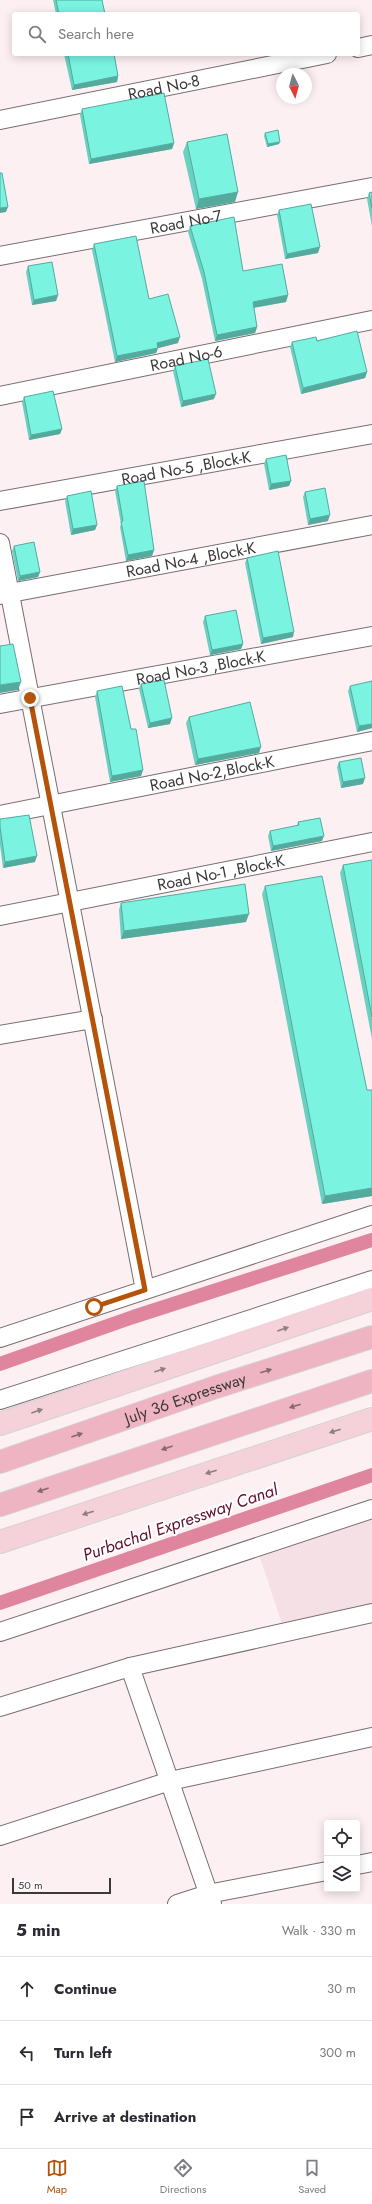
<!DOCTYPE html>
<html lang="en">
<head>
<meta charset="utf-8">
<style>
	body { margin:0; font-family:Jost,sans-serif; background:#f2f2f3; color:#2b2b33 }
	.controls { position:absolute; right:12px; bottom:12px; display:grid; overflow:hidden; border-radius:4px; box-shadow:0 2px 10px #0003 }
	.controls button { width:36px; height:36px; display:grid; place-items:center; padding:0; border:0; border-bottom:1px solid #e1e1e2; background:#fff; color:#2b2b33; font:20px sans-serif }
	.compass { position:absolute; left:276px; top:68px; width:36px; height:36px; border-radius:50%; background:#fff; box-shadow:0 2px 10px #0003; rotate:174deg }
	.scale { position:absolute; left:12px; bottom:10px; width:99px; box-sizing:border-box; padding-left:4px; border:2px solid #3c3738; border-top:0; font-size:11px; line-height:14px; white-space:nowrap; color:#3c3738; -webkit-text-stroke:3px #fff; paint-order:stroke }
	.stop { position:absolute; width:12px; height:12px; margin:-9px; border:3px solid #b45309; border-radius:50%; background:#fff }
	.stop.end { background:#b45309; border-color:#fff; box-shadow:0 1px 4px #0008 }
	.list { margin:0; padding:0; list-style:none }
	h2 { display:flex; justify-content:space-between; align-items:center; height:52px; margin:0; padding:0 16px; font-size:17px }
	h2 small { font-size:13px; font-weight:400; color:#7c7c81 }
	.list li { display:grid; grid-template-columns:26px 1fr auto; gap:12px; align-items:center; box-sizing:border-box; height:64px; padding:0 16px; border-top:1px solid #e1e1e2 }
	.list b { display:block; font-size:15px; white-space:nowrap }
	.list em { font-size:13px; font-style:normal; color:#7c7c81 }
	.icon { flex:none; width:22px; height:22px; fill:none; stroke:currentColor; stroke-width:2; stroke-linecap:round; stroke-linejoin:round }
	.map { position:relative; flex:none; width:372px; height:1904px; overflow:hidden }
	.search { position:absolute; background:#fff; box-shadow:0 2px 10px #0003; left:12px; right:12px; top:12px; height:44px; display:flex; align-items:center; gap:10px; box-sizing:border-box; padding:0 14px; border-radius:4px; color:#7c7c81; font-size:15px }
	.sheet { height:244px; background:#fff }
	nav { display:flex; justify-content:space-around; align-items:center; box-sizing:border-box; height:56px; border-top:1px solid #e1e1e2; background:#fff; font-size:11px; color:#7c7c81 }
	nav a { display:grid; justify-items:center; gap:2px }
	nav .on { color:#b45309 }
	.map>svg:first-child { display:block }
</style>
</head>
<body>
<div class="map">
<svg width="372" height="1904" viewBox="0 0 372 1904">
	<rect width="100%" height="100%" fill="#fdf0f3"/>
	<path fill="#f4e0e5" d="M372,1518v85l-90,21 -23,-70z"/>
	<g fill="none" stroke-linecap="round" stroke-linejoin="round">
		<path stroke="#df869e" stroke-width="14" d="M0,1364l133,-47 239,-77
			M0,1603l372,-128"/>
		<g stroke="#786e70" stroke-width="20">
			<g id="minor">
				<path d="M358,48l14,-3"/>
				<path id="s1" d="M0,120l327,-66"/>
				<path id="s2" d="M0,256l372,-69"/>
				<path id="s3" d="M0,396l372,-76"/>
				<path id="s4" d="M0,501l372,-67"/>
				<path d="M0,543l145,747"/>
				<path id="s5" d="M0,595l372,-70"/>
				<path id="s6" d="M0,704l372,-68"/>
				<path id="s7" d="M0,815l372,-74"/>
				<path id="s8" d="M0,916l372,-74"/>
				<path d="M0,1035l93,-16"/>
				<path d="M0,1338l372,-123"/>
				<path d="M0,1400l372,-120"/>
				<path d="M0,1632l372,-123"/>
				<path d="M130,1667l82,237"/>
				<path d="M0,1707l130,-40 242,-54"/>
				<path d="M0,1836l170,-55 202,-44"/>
				<path d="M357,1865l15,-3"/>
				<path d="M177,1904l31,-10 119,-23"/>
			</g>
		</g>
		<g stroke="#d4d3d3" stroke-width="24">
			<path id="major" d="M0,1424l372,-125
				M0,1542l372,-123"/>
		</g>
		<g stroke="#d4d3d3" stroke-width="24">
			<g id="highway">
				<path id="s9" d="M0,1462l216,-75 156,-50"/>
				<path d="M0,1505l372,-124"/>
			</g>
		</g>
		<use href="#minor" stroke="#fff" stroke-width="18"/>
		<use href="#major" stroke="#f5d2da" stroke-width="22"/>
		<use href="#highway" stroke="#efb4c2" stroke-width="22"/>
	</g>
	<path fill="#69d1c2" d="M53,0h49l3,14h-49z
		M64,54h50l4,22 -1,6 -45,8z
		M82,109l92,34 -2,6 -83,15 -9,-49z
		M265,133l14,11 -12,3 -3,-11z
		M187,142l48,60 -39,7 -13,-57z
		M372,192v34l-5,-27 2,-6z
		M279,210l39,43 -33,6 -8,-44z
		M190,226l53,45 45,24 -2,7 -32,6 3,19 -2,6 -40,8 -13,-62 -14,-47z
		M94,244l55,55 29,44 -20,5 -2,5 -41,9 -23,-112z
		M28,266l30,29 -2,6 -24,4 -6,-33z
		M317,341l50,31 -2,6 -64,16 -11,-47 2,-5z
		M175,366l39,33 -33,8 -8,-36z
		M24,397l38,32 -2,5 -31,6 -7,-38z
		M266,459l25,22 -2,5 -20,4 -5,-26z
		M117,486l37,64 -2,6 -26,5 -6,-34 1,-3 -6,-33z
		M305,492l23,29 -20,4 -5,-28z
		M67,496l30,29 -2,5 -24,5 -6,-34z
		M14,546l26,26 -2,5 -20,4 -6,-30z
		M247,558l46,79 -32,7 -16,-81z
		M205,616l38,28 -2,5 -31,6 -7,-33z
		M141,684l29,40 -22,4 -9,-39z
		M350,686l22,42 -15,4 -9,-41z
		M97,691l34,38 12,41 -2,6 -31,6 -15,-85z
		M189,717l70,36 -64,12 -9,-42z
		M339,762l24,22 -22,4 -4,-21z
		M0,819l35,43 -32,6 -3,-23z
		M298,822l24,19 -51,10 -3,-15 2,-5 27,-5z
		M372,862v177l-32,-166 3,-8z
		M265,886l102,204h5v106l-50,8 -60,-310z
		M121,903l125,19 -125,17 -2,-29z"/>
	<path fill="#55aa9e" d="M118,76l-1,6 -45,8 2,-5z
		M280,142l-1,2 -12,3 1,-3z
		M174,143l-2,6 -83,15 2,-5z
		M238,192l-3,10 -39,7 3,-10z
		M8,207l-2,5 -6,1v-5z
		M320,247l-2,6 -33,6 2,-5z
		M58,295l-2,6 -24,4 2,-5z
		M288,295l-2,7 -35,6 2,-6z
		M257,327l-2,6 -40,8 2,-6z
		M180,337l-2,6 -23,6 2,-6z
		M158,348l-2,5 -41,9 2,-6z
		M367,372l-2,6 -64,16 2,-6z
		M216,394l-2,5 -33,8 2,-6z
		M62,429l-2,5 -31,6 2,-5z
		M291,481l-2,5 -20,4 2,-6z
		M330,515l-2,6 -20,4 2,-6z
		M97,525l-2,5 -24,5 2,-6z
		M154,550l-2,6 -26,5 2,-6z
		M40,572l-2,5 -20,4 2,-5z
		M294,632l-1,5 -32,7 2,-6z
		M243,644l-2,5 -31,6 2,-5z
		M21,682l-3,8 -18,3v-8z
		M172,718l-2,6 -22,4 2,-5z
		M372,724v4l-15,4 2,-6z
		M261,747l-2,6 -64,12 3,-6z
		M143,770l-2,6 -31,6 2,-6z
		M365,778l-2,6 -22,4 2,-6z
		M324,836l-2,5 -51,10 2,-5z
		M37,856l-2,6 -32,6 2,-6z
		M249,914l-3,8 -125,17 3,-8z
		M372,1188v8l-50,8 3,-8z"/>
	<path fill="#7af3e1" stroke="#55aa9e" d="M56,0h46l3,14h-46z
		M68,54h46l4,22 -44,9z
		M164,93l10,50 -83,16 -9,-50z
		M278,130l2,12 -12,2 -3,-11z
		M227,134l11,58 -39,7 -12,-57z
		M0,173h2l6,34 -8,1z
		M372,192v16l-3,-15z
		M311,204l9,43 -33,7 -8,-44z
		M234,217l9,54 39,-7 6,31 -35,7 4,25 -40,8 -13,-63 -14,-46z
		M136,236l13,63 19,-5 12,43 -23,6 1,5 -41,8 -23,-112z
		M52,262l6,33 -24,5 -6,-34z
		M357,331l10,41 -64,16 -11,-46 24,-5 1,4z
		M208,359l8,35 -33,7 -8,-35z
		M53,391l9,38 -31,6 -7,-38z
		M286,455l5,26 -20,3 -5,-25z
		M144,481l10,69 -26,5 -7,-33 2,-1 -6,-35z
		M325,488l5,27 -20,4 -5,-27z
		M91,491l6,34 -24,4 -6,-33z
		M34,542l6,30 -20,4 -6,-30z
		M278,551l16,81 -31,6 -16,-80z
		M236,610l7,34 -31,6 -7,-34z
		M13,644l8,38 -21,3v-39z
		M164,680l8,38 -22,5 -9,-39z
		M372,681v43l-13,2 -9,-40z
		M122,686l9,43h5l7,41 -31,6 -15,-85z
		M250,702l11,45 -63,12 -9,-42z
		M361,758l4,20 -22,4 -4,-20z
		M29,815l8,41 -32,6 -5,-35v-8z
		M320,818l4,18 -51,10 -3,-15 29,-6 -1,-3z
		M372,860v157l-29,-152z
		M322,876l45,214h5v98l-47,8 -60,-310z
		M245,884l4,30 -125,17 -3,-28z"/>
	<defs><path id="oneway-solid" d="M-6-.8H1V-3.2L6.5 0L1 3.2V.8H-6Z"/></defs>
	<g fill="#8f7d81">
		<use href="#oneway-solid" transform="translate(283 1329) rotate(-19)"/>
		<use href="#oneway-solid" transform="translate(160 1370) rotate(-19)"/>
		<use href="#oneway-solid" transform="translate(37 1411) rotate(-19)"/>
		<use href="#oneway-solid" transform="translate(335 1431) rotate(162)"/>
		<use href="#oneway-solid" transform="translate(211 1472) rotate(162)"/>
		<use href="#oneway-solid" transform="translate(88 1513) rotate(162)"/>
	</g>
	<g fill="#84696f">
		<use href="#oneway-solid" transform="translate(266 1371) rotate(-18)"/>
		<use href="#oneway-solid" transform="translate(295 1406) rotate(162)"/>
		<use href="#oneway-solid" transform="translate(77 1435) rotate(-19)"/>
		<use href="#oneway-solid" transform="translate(167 1448) rotate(161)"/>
		<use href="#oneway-solid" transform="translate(43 1490) rotate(161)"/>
	</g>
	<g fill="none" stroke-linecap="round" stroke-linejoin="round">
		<path stroke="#b45309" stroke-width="5" d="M30,698l115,592 -51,17"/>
	</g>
	<g text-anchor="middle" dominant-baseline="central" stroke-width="4" stroke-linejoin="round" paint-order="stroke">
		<g font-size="16" fill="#3c3738" stroke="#fff">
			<text stroke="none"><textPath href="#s1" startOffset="167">Road No-8</textPath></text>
			<text stroke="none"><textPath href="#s2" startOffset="189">Road No-7</textPath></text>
			<text stroke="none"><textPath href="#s3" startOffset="190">Road No-6</textPath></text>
			<text stroke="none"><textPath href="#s4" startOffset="189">Road No-5 ,Block-K</textPath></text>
			<text stroke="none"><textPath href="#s5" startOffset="194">Road No-4 ,Block-K</textPath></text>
			<text stroke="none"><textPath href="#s6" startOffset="204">Road No-3 ,Block-K</textPath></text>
			<text stroke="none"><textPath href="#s7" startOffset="216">Road No-2,Block-K</textPath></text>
			<text stroke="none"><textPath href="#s8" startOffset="225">Road No-1 ,Block-K</textPath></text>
			<text stroke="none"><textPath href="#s9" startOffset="196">July 36 Expressway</textPath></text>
		</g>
		<g font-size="17" font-style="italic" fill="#5f102f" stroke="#fff">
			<text transform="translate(180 1522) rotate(-19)">Purbachal Expressway Canal</text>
		</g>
	</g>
</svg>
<div class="controls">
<button><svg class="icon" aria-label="locate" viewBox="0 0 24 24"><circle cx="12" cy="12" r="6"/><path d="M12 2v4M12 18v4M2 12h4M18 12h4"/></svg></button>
<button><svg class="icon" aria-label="layers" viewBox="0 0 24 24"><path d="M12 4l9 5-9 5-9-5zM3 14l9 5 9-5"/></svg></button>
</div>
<svg class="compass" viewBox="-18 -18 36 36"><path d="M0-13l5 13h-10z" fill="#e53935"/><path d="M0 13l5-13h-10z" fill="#7c7c81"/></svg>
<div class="scale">50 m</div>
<div class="stop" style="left:94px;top:1307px"></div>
<div class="stop end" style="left:30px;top:698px"></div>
<div class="search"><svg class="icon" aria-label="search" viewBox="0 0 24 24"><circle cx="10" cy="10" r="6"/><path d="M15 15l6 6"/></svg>Search here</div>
</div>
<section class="sheet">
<h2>5 min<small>Walk · 330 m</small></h2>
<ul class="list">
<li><svg class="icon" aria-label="ahead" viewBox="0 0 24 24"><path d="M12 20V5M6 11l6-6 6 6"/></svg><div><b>Continue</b></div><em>30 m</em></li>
<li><svg class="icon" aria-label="left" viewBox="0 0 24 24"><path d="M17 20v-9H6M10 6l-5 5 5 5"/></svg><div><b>Turn left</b></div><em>300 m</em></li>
<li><svg class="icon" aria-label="arrive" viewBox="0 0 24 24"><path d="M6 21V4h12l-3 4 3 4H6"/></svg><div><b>Arrive at destination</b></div></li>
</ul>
</section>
<nav>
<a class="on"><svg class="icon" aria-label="map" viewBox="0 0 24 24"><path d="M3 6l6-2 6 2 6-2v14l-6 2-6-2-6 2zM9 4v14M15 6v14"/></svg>Map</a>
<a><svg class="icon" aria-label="directions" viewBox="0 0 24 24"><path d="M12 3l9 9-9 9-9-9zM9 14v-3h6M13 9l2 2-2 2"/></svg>Directions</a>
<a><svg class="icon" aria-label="saved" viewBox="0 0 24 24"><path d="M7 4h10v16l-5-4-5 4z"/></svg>Saved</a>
</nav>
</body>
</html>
